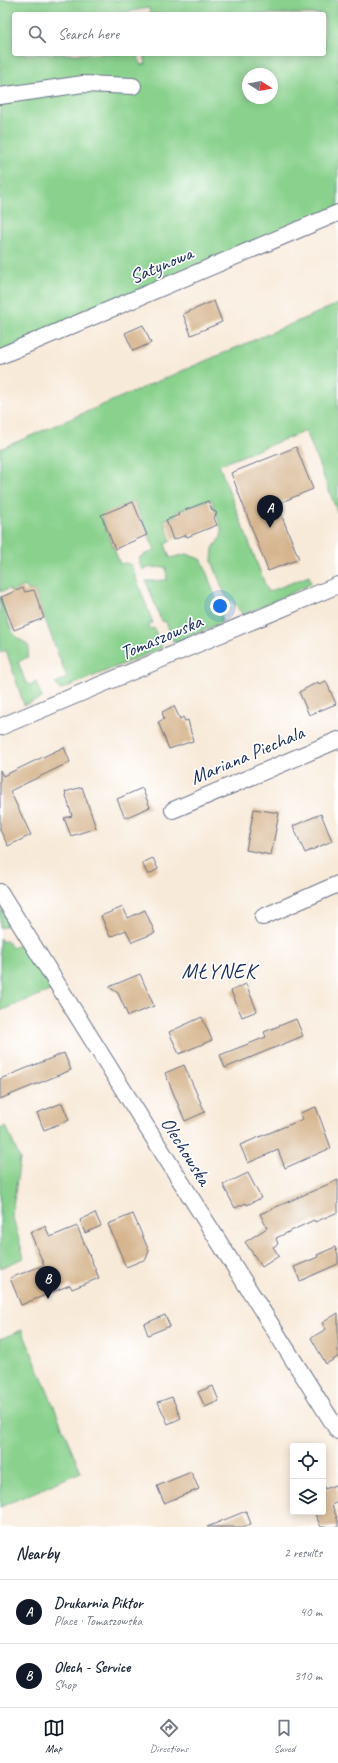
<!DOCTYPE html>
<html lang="en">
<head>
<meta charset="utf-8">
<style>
  body { margin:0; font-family:Caveat,sans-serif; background:#f2f2f3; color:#1f2937 }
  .controls { position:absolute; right:12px; bottom:12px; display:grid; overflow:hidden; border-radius:4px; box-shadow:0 2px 10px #0003 }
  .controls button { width:36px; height:36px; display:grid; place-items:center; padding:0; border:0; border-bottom:1px solid #e0e1e3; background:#fff; color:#1f2937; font:20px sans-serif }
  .compass { position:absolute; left:242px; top:68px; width:36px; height:36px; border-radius:50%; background:#fff; box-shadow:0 2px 10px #0003; rotate:101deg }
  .you { position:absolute; left:220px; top:606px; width:14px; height:14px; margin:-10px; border:3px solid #fff; border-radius:50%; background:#1a73e8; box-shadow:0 0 0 6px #1a73e833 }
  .badge { display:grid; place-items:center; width:26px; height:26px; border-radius:50%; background:#111827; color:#fff; font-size:13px; font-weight:700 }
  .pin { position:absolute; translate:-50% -33px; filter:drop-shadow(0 1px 2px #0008) }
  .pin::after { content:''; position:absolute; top:21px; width:14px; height:12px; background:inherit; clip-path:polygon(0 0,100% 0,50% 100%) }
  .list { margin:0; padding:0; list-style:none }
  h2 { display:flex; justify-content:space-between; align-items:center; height:52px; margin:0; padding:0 16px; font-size:17px }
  h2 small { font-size:13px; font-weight:400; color:#747a83 }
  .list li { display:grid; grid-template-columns:26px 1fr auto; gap:12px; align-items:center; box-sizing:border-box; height:64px; padding:0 16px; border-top:1px solid #e0e1e3 }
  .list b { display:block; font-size:15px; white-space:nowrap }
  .list p { margin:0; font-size:13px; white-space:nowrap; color:#747a83 }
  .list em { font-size:13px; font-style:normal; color:#747a83 }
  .icon { flex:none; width:22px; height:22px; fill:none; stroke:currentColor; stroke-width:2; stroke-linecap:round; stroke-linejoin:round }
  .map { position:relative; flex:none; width:338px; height:1527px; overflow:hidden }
  .search { position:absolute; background:#fff; box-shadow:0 2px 10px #0003; left:12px; right:12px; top:12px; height:44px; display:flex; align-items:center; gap:10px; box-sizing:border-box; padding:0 14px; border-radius:4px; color:#747a83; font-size:15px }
  .sheet { height:180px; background:#fff }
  nav { display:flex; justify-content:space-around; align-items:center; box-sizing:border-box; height:56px; border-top:1px solid #e0e1e3; background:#fff; font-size:11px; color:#747a83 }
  nav a { display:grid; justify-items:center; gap:2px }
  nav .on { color:#111827 }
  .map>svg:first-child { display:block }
</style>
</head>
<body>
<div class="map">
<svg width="338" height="1527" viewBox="0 0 338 1527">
  <rect width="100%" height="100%" fill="#fff"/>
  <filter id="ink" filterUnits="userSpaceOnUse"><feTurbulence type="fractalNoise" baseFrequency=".025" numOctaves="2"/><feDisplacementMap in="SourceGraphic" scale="8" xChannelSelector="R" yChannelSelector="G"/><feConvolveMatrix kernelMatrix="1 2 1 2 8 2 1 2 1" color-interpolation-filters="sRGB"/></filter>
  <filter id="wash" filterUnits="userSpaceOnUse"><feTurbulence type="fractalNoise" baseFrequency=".012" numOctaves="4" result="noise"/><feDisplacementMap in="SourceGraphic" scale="16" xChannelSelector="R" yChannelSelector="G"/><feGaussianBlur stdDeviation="0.9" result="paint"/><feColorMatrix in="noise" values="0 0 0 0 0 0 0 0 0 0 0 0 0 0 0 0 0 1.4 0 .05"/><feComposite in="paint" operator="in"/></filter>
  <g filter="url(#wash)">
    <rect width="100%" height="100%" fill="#f8ead9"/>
    <!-- green -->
    <g fill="#89d18d" stroke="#528076" fill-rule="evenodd">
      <path d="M0,0h338v210l-98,42 -240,113zM149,8l1,6h174v40h-180l2,10 -6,1 -2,-11h-124v-40h101zM248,74h24v24h-24z"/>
      <path d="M338,304v210l-32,-83 -87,34 49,127 41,-16 2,8 -68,31 -9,-12 -9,-8 -13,-34 1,-13 8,-11 1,-6 -11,-32 -35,13 1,3 -13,5 7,21 -6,3 5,14 17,-4 15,6 20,55 -1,8 -47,20 -8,-21 -4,-1 -2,-3 -14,-37 21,-1 -1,-13 -20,1 -1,2c-6,-2 -6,-7 -5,-13l15,-7 -21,-49 -33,15 19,48 6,-1 5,2 22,58 -4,1 1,5 4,-1 8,20 -102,42 -5,-7 12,-5 -33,-88 -6,1 -3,-5 -14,6 -2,-3 -9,3v-143z"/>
      <path d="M0,596c4,11 8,31 15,39 4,6 9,5 14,12l-1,10 -10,5 8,21 4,2 6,-3 6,16 -18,7 -18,-55 -6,3z"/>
      <path d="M0,907l8,13 -2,6 -6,2z"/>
      <path d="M0,938l2,4 5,-2 5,8 11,-5 29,47 -52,21z"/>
      <path d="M6,1126l14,33 -8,55 12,44 -24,10v-139z"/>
      <path d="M22,1330l59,142 -81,35v-168z"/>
    </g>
    <g id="blocks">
      <!-- building -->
      <g fill="#d6b58e">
        <path d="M214,301l8,21 -31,13 -8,-21z"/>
        <path d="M143,325l8,18 -18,8 -8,-18z"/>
        <path d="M296,447l17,42 -36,15 22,55 -31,12 -37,-98z"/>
        <path d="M208,501l4,9 5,3 -3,5 3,7 -30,12 -1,-2 -13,5 -7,-20 13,-5 -1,-2z"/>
        <path d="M133,502l14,33 -32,14 -14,-34z"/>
        <path d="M23,588l2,4 9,-2 10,28 -30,12 -13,-33z"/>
        <path d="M326,681l10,23 -27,11 -10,-23 19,-10 1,2z"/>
        <path d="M174,706l6,13 3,-2 2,4 3,-1 5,21 -24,8 -11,-27 6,-3 -2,-7z"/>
        <path d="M64,747l6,15 -60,29 21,44 -23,11 -8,-16v-60l3,6z"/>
        <path d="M82,787l14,41 -25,8 -7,-18 8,-2 -7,-24z"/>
        <path d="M142,788l8,19 -25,11 -8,-19z"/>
        <path d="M254,809l25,4 -8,42 -25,-5z"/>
        <path d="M321,814l11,27 -27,12 -12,-27z"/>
        <path d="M153,858l5,11 -10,6 -6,-12z"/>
        <path d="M123,907l5,11 17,-8 10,23 -23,9 -6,-12 -16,7 -9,-21z"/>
        <path d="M140,974l14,32 -26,10 -10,-23 -9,-6z"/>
        <path d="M246,984l11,27 -15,6 -11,-26z"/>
        <path d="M202,1017l10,23 -33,14 -10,-22z"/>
        <path d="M296,1019l7,17 -78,32 -5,-13 46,-18 -2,-5z"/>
        <path d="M64,1053l7,17 -71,29v-20z"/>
        <path d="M184,1065l21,47 -20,9 -20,-48z"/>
        <path d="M62,1103l7,17 -25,10 -7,-17z"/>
        <path d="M316,1107l15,41 -46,20 -7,-18 -30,13 -8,-18 63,-26 -3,-6z"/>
        <path d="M248,1173l13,25 -14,7 -1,-2 -11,5 -12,-23z"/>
        <path d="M338,1180v32l-23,10 -1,-2 -38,18 2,6 -5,3 6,9 -17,11 -17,-25 22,-14 -7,-14z"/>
        <path d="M95,1213l6,13 -16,7 -5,-13z"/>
        <path d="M133,1214l16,37 -3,8 -20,8 -18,-43z"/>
        <path d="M45,1226l5,11 27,-11 22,52 -27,11 -2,-4 -49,20 -11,-27 34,-13 -14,-33z"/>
        <path d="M335,1247l3,7v10l-38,17 -6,-14 24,-10 -1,-2z"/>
        <path d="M338,1313v44l-12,7 -15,-26 15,-9 -4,-6z"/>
        <path d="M165,1315l5,11 -22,9 -4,-11z"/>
        <path d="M213,1386l6,15 -14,6 -7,-15z"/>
        <path d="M172,1397l9,21 -13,6 -10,-22z"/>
        <path d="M191,1472l8,17 -35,14 -7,-17z"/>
        <path d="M323,1485l2,4 10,-4 3,7v10l-6,3 6,16v6h-17l-7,-15h9z"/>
        <path d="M246,1511l5,13 -8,3h-36z"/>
      </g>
    </g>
  </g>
  <g filter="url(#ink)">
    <use href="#blocks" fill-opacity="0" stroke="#687089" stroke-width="1"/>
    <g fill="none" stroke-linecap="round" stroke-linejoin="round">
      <!-- minor casing -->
      <g stroke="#687089" stroke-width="18">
        <g id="minor">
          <path d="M0,96l83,-12 50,2"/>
          <path d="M0,356l338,-143"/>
          <path d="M0,727l338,-142"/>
          <path d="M173,810l165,-70"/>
          <path d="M0,892l134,215 204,324"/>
          <path d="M263,917l75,-33"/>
        </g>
      </g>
      <!-- minor -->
      <use href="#minor" stroke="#fff" stroke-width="16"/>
    </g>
  </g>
  <g text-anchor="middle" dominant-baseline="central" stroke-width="3.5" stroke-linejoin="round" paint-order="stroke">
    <!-- street labels -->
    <g font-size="20" fill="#1b2f5e" stroke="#fff">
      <text transform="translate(161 265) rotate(-23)">Satynowa</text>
      <text transform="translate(161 637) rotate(-23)">Tomaszowska</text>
      <text transform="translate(247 755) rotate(-23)">Mariana Piechala</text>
      <text transform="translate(186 1151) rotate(58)">Olechowska</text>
    </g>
    <!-- neighbourhood labels -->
    <g font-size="21" letter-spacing="1" fill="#1b2f5e" stroke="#fff">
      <text x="219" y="971">MŁYNEK</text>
    </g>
  </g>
</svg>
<div class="controls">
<button><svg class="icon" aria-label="locate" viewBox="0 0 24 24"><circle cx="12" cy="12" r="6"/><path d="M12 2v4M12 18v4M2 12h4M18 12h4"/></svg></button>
<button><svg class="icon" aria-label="layers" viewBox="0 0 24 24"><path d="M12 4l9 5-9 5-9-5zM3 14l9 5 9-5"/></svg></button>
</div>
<svg class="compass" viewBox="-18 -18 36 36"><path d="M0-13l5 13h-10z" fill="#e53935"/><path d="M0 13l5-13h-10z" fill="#747a83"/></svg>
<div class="you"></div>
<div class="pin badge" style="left:270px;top:528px">A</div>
<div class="pin badge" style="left:48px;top:1299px">B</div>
<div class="search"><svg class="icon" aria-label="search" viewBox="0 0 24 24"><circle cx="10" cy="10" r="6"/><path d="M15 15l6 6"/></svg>Search here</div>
</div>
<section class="sheet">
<h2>Nearby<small>2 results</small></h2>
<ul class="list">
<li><span class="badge">A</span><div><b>Drukarnia Piktor</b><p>Place · Tomaszowska</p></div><em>40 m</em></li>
<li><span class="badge">B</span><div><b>Olech - Service</b><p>Shop</p></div><em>310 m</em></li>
</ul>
</section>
<nav>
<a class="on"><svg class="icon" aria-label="map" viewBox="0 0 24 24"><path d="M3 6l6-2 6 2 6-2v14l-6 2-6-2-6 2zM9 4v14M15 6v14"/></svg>Map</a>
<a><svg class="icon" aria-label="directions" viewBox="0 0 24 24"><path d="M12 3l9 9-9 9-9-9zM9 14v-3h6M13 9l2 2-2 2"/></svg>Directions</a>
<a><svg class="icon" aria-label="saved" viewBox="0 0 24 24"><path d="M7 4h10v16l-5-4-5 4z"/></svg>Saved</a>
</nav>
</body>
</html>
